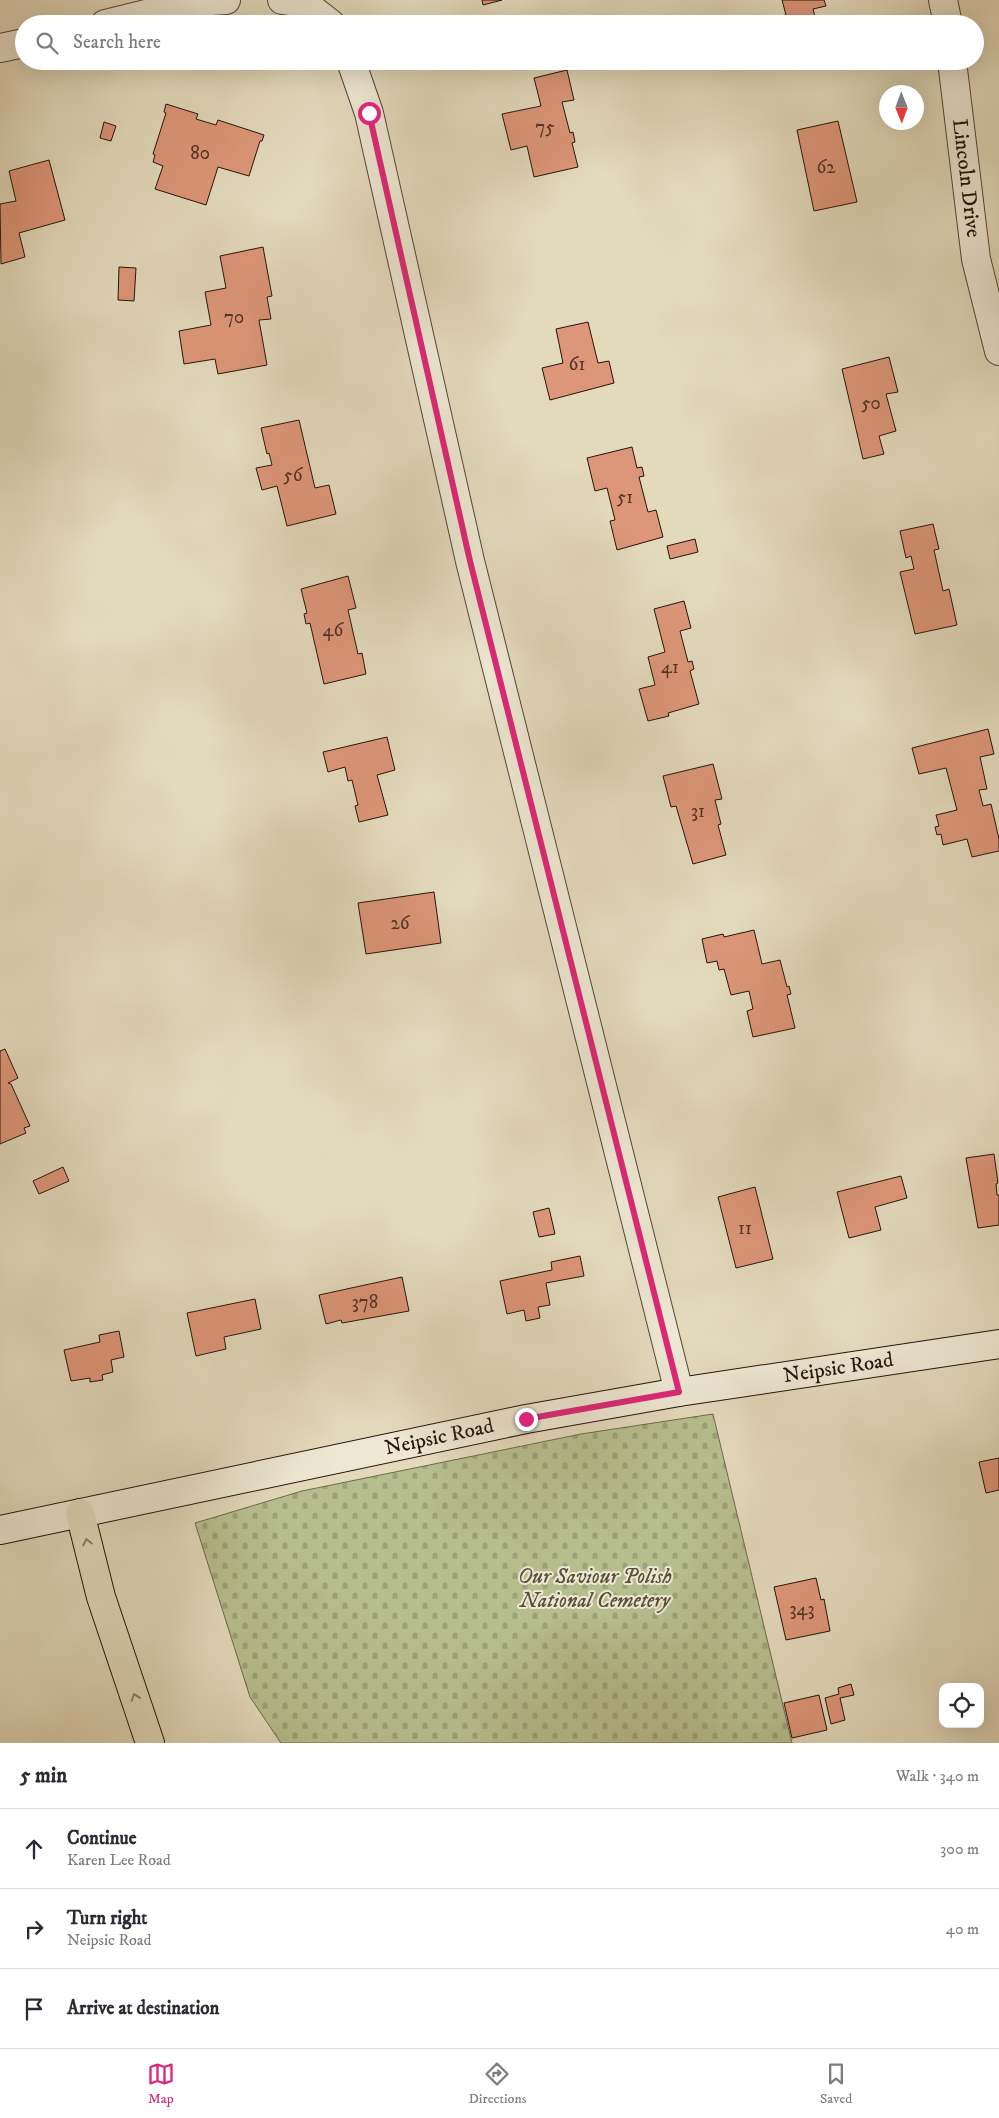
<!DOCTYPE html>
<html lang="en">
<head>
<meta charset="utf-8">
<style>
  body { margin:0; font-family:"IM FELL DW Pica",serif; background:#f2f2f3; color:#2b2b33 }
  .controls { position:absolute; right:15px; bottom:15px; display:grid; overflow:hidden; border-radius:10px; box-shadow:0 5px 20px #0002 }
  .controls button { width:45px; height:45px; display:grid; place-items:center; padding:0; border:0; border-bottom:1px solid #e1e1e2; background:#fff; color:#2b2b33; font:25px sans-serif }
  .compass { position:absolute; left:879px; top:85px; width:45px; height:45px; border-radius:50%; background:#fff; box-shadow:0 5px 20px #0002; rotate:179deg }
  .stop { position:absolute; width:15px; height:15px; margin:-11px; border:4px solid #db2777; border-radius:50%; background:#fff }
  .stop.end { background:#db2777; border-color:#fff; box-shadow:0 1px 5px #0008 }
  .list { margin:0; padding:0; list-style:none }
  h2 { display:flex; justify-content:space-between; align-items:center; height:65px; margin:0; padding:0 20px; font-size:21px }
  h2 small { font-size:16px; font-weight:400; color:#7c7c81 }
  .list li { display:grid; grid-template-columns:32px 1fr auto; gap:15px; align-items:center; box-sizing:border-box; height:80px; padding:0 20px; border-top:1px solid #e1e1e2 }
  .list b { display:block; font-size:19px; white-space:nowrap }
  .list p { margin:0; font-size:16px; white-space:nowrap; color:#7c7c81 }
  .list em { font-size:16px; font-style:normal; color:#7c7c81 }
  .icon { flex:none; width:28px; height:28px; fill:none; stroke:currentColor; stroke-width:2; stroke-linecap:round; stroke-linejoin:round }
  .map { position:relative; flex:none; width:999px; height:1743px; overflow:hidden }
  .search { position:absolute; background:#fff; box-shadow:0 5px 20px #0002; left:15px; right:15px; top:15px; height:55px; display:flex; align-items:center; gap:12px; box-sizing:border-box; padding:0 18px; border-radius:28px; color:#7c7c81; font-size:19px }
  .sheet { height:305px; background:#fff }
  nav { display:flex; justify-content:space-around; align-items:center; box-sizing:border-box; height:70px; border-top:1px solid #e1e1e2; background:#fff; font-size:14px; color:#7c7c81 }
  nav a { display:grid; justify-items:center; gap:2px }
  nav .on { color:#db2777 }
  .map>svg:first-child { display:block }
</style>
</head>
<body>
<div class="map">
<svg width="999" height="1743" viewBox="0 0 999 1743">
  <defs>
    <pattern id="cemetery-stones" width="16" height="16" patternUnits="userSpaceOnUse" patternTransform="scale(1.25)"><rect width="16" height="16" fill="#b7be8e"/><path d="M2 7V4a2 2 0 0 1 4 0v3zM10 15v-3a2 2 0 0 1 4 0v3z" fill="#9da279"/></pattern>
  </defs>
  <rect width="100%" height="100%" fill="#e3dabc"/>
  <filter id="stains"><feTurbulence type="fractalNoise" baseFrequency=".004" numOctaves="4"/><feColorMatrix values="0 0 0 0 .2 0 0 0 0 .09 0 0 0 0 .02 0 0 0 .5 -.17"/></filter>
  <radialGradient id="worn" r=".72"><stop offset=".6" stop-color="#630" stop-opacity="0"/><stop offset="1" stop-color="#630" stop-opacity=".3"/></radialGradient>
  <!-- cemetery -->
  <path fill="url(#cemetery-stones)" stroke="#6d694c" d="M713,1414l79,329h-511l-31,-46 -55,-174 107,-32 279,-57z"/>
  <!-- building -->
  <g fill="#dd9679" stroke="#23140a">
    <path d="M482,0h20l-19,5z"/>
    <path d="M782,0h42l2,6 -13,3 4,15h-35l-2,-8 6,-1z"/>
    <path d="M567,70l7,30 -12,2 8,31 3,-1 2,10 -3,1 6,24 -44,10 -7,-31 -16,4 -9,-36 39,-8 -7,-28z"/>
    <path d="M166,104l32,10 -2,5 20,6 2,-5 46,15 -2,6h-2l-11,35 -31,-9 -12,38 -51,-16 8,-23 -10,-4 2,-7 -2,-1 13,-41 -2,-1z"/>
    <path d="M838,121l19,81 -43,9 -17,-81z"/>
    <path d="M104,122l12,4 -5,15 -11,-3z"/>
    <path d="M49,160l16,60 -46,13 6,24 -24,7 -1,-60 16,-3 -7,-30z"/>
    <path d="M263,247l9,49 -5,1 4,22 -12,1 8,45 -49,9 -3,-15 -31,5 -5,-33 32,-6 -6,-33 21,-4 -6,-32z"/>
    <path d="M119,267l17,1 -2,33 -16,-1z"/>
    <path d="M588,322l10,41 11,-2 5,22 -64,17 -8,-32 21,-5 -7,-34z"/>
    <path d="M889,357l9,35 -12,2 10,37 -17,5 5,18 -21,5 -21,-90z"/>
    <path d="M299,420l16,68 14,-3 7,29 -49,12 -10,-40 -15,4 -6,-22 16,-3 -3,-12 -2,1 -6,-26z"/>
    <path d="M632,447l5,21 5,-1 2,9 -5,1 9,35 8,-2 7,27 -46,13 -7,-29 5,-1 -8,-32 -12,3 -8,-33z"/>
    <path d="M933,524l6,25 -5,1 9,41 6,-2 8,36 -42,9 -15,-62 14,-3 -3,-13 -5,2 -6,-27z"/>
    <path d="M695,539l3,13 -28,7 -3,-13z"/>
    <path d="M348,576l8,32 -8,2 10,44 4,-1 4,21 -42,10 -14,-61 -4,1 -2,-10 3,-1 -6,-24z"/>
    <path d="M684,601l7,27 -11,3 8,31 4,-1 2,8 -4,2 9,33 -31,9 1,3 -21,5 -9,-32 16,-4 -7,-28 17,-5 -11,-43z"/>
    <path d="M988,729l6,25 -14,3 7,32 -8,1 4,16 8,-2 8,35v12l-27,6 -5,-18 -24,6 -2,-11 -4,1 -2,-8 4,-1 -3,-11 21,-5 -11,-42 -27,6 -7,-26z"/>
    <path d="M387,737l8,33 -18,5 11,40 -29,7 -4,-16 3,-1 -6,-25 -4,1 -3,-14 -17,5 -5,-20z"/>
    <path d="M713,764l9,35 -7,1 6,24 -3,1 8,30 -33,9 -17,-58 -5,1 -8,-31z"/>
    <path d="M434,892l7,51 -75,11 -8,-51z"/>
    <path d="M754,930l8,34 18,-4 7,27 2,-1 2,8 -4,1 8,33 -42,9 -6,-26 6,-2 -4,-18 -18,4 -7,-26 -5,1 -2,-9 -10,2 -5,-24 21,-5 1,3z"/>
    <path d="M5,1049l13,29 -10,5 3,1 19,42 -6,2 2,5 -26,11v-93z"/>
    <path d="M994,1154l4,29 -2,1 1,11h2v30l-21,3 -12,-70z"/>
    <path d="M63,1167l6,14 -30,13 -6,-13z"/>
    <path d="M901,1176l6,22 -32,9 6,23 -32,8 -12,-46z"/>
    <path d="M755,1187l18,72 -37,9 -18,-71z"/>
    <path d="M549,1208l6,26 -16,3 -6,-25z"/>
    <path d="M580,1256l4,20 -38,7 4,22 -12,2 2,11 -14,3 -2,-11 -17,4 -7,-33 52,-11 -1,-8z"/>
    <path d="M402,1277l7,34 -67,12 -1,-3 -15,4 -7,-29z"/>
    <path d="M255,1299l6,30 -37,8 2,12 -30,7 -9,-43z"/>
    <path d="M119,1331l5,26 -13,3 2,12 -11,3 1,5 -13,2v-4l-19,3 -7,-31 36,-8 -1,-7z"/>
    <path d="M999,1458v32l-13,3 -7,-31z"/>
    <path d="M816,1578l5,22 3,-1 6,32 -44,9 -12,-53z"/>
    <path d="M851,1684l3,11 -14,3 5,22 -14,4 -6,-26 14,-4 -1,-6z"/>
    <path d="M819,1695l8,35 -35,8 -8,-35z"/>
  </g>
  <g fill="none" stroke-linecap="round" stroke-linejoin="round">
    <!-- street casing -->
    <g stroke="#534636" stroke-width="30">
      <g id="street">
        <path d="M282,0l22,3 27,21"/>
        <path d="M943,0l5,24"/>
        <path d="M105,24l90,-22 31,-2"/>
        <path d="M0,48l24,-5"/>
        <path d="M351,61l18,52 101,448 209,831"/>
        <path id="s1" d="M952,61l24,198 23,92"/>
      </g>
    </g>
    <!-- secondary casing -->
    <g stroke="#23140a" stroke-width="30">
      <g id="secondary">
        <path id="s2" d="M0,1530l526,-111 153,-27 320,-48"/>
      </g>
    </g>
    <!-- highway casing -->
    <g stroke="#23140a" stroke-width="30">
      <path id="highway" d="M80,1513l21,84 49,146"/>
    </g>
    <!-- street -->
    <use href="#street" stroke="#ede7d3" stroke-width="28"/>
    <!-- secondary -->
    <use href="#secondary" stroke="#ede7d3" stroke-width="28"/>
    <!-- highway -->
    <use href="#highway" stroke="#e3dabc" stroke-width="28"/>
  </g>
  <!-- one-way arrows -->
  <defs><path id="oneway-chevron" d="M-2-3.5L2.5 0L-2 3.5" fill="none" stroke-width="1.6" stroke-linecap="round" stroke-linejoin="round" transform="scale(1.25)"/></defs>
  <g stroke="#8d816c">
    <use href="#oneway-chevron" transform="translate(87 1542) rotate(-103)"/>
    <use href="#oneway-chevron" transform="translate(135 1697) rotate(-109)"/>
  </g>
  <g fill="none" stroke-linecap="round" stroke-linejoin="round">
    <!-- route -->
    <path stroke="#db2777" stroke-width="6" d="M369,113l101,448 209,831 -153,27"/>
  </g>
  <g text-anchor="middle" dominant-baseline="central" stroke-width="4" stroke-linejoin="round" paint-order="stroke">
    <!-- number labels -->
    <g font-size="19" fill="#523426">
      <text x="545" y="127">75</text>
      <text x="200" y="153">80</text>
      <text x="826" y="167">62</text>
      <text x="234" y="317">70</text>
      <text x="577" y="364">61</text>
      <text x="871" y="403">50</text>
      <text x="293" y="475">56</text>
      <text x="625" y="497">51</text>
      <text x="333" y="630">46</text>
      <text x="670" y="667">41</text>
      <text x="698" y="811">31</text>
      <text x="400" y="923">26</text>
      <text x="745" y="1228">11</text>
      <text x="365" y="1302">378</text>
      <text x="802" y="1609">343</text>
    </g>
    <!-- street labels -->
    <g font-size="21" fill="#23140a" stroke="#ede7d3">
      <text stroke="none"><textPath href="#s1" startOffset="118">Lincoln Drive</textPath></text>
      <text stroke="none"><textPath href="#s2" startOffset="854">Neipsic Road</textPath></text>
      <text stroke="none"><textPath href="#s2" startOffset="449">Neipsic Road</textPath></text>
    </g>
    <!-- park labels -->
    <g font-size="21" font-style="italic" fill="#575038" stroke="#ede7d3">
      <text x="595" y="1577">Our Saviour Polish<tspan x="595" dy="24">National Cemetery</tspan></text>
    </g>
  </g>
  <rect width="100%" height="100%" filter="url(#stains)"/>
  <rect width="100%" height="100%" fill="url(#worn)"/>
</svg>
<div class="controls">
<button><svg class="icon" aria-label="locate" viewBox="0 0 24 24"><circle cx="12" cy="12" r="6"/><path d="M12 2v4M12 18v4M2 12h4M18 12h4"/></svg></button>
</div>
<svg class="compass" viewBox="-18 -18 36 36"><path d="M0-13l5 13h-10z" fill="#e53935"/><path d="M0 13l5-13h-10z" fill="#7c7c81"/></svg>
<div class="stop" style="left:369px;top:113px"></div>
<div class="stop end" style="left:526px;top:1419px"></div>
<div class="search"><svg class="icon" aria-label="search" viewBox="0 0 24 24"><circle cx="10" cy="10" r="6"/><path d="M15 15l6 6"/></svg>Search here</div>
</div>
<section class="sheet">
<h2>5 min<small>Walk · 340 m</small></h2>
<ul class="list">
<li><svg class="icon" aria-label="ahead" viewBox="0 0 24 24"><path d="M12 20V5M6 11l6-6 6 6"/></svg><div><b>Continue</b><p>Karen Lee Road</p></div><em>300 m</em></li>
<li><svg class="icon" aria-label="right" viewBox="0 0 24 24"><path d="M7 20v-9h11M14 6l5 5-5 5"/></svg><div><b>Turn right</b><p>Neipsic Road</p></div><em>40 m</em></li>
<li><svg class="icon" aria-label="arrive" viewBox="0 0 24 24"><path d="M6 21V4h12l-3 4 3 4H6"/></svg><div><b>Arrive at destination</b></div></li>
</ul>
</section>
<nav>
<a class="on"><svg class="icon" aria-label="map" viewBox="0 0 24 24"><path d="M3 6l6-2 6 2 6-2v14l-6 2-6-2-6 2zM9 4v14M15 6v14"/></svg>Map</a>
<a><svg class="icon" aria-label="directions" viewBox="0 0 24 24"><path d="M12 3l9 9-9 9-9-9zM9 14v-3h6M13 9l2 2-2 2"/></svg>Directions</a>
<a><svg class="icon" aria-label="saved" viewBox="0 0 24 24"><path d="M7 4h10v16l-5-4-5 4z"/></svg>Saved</a>
</nav>
</body>
</html>
